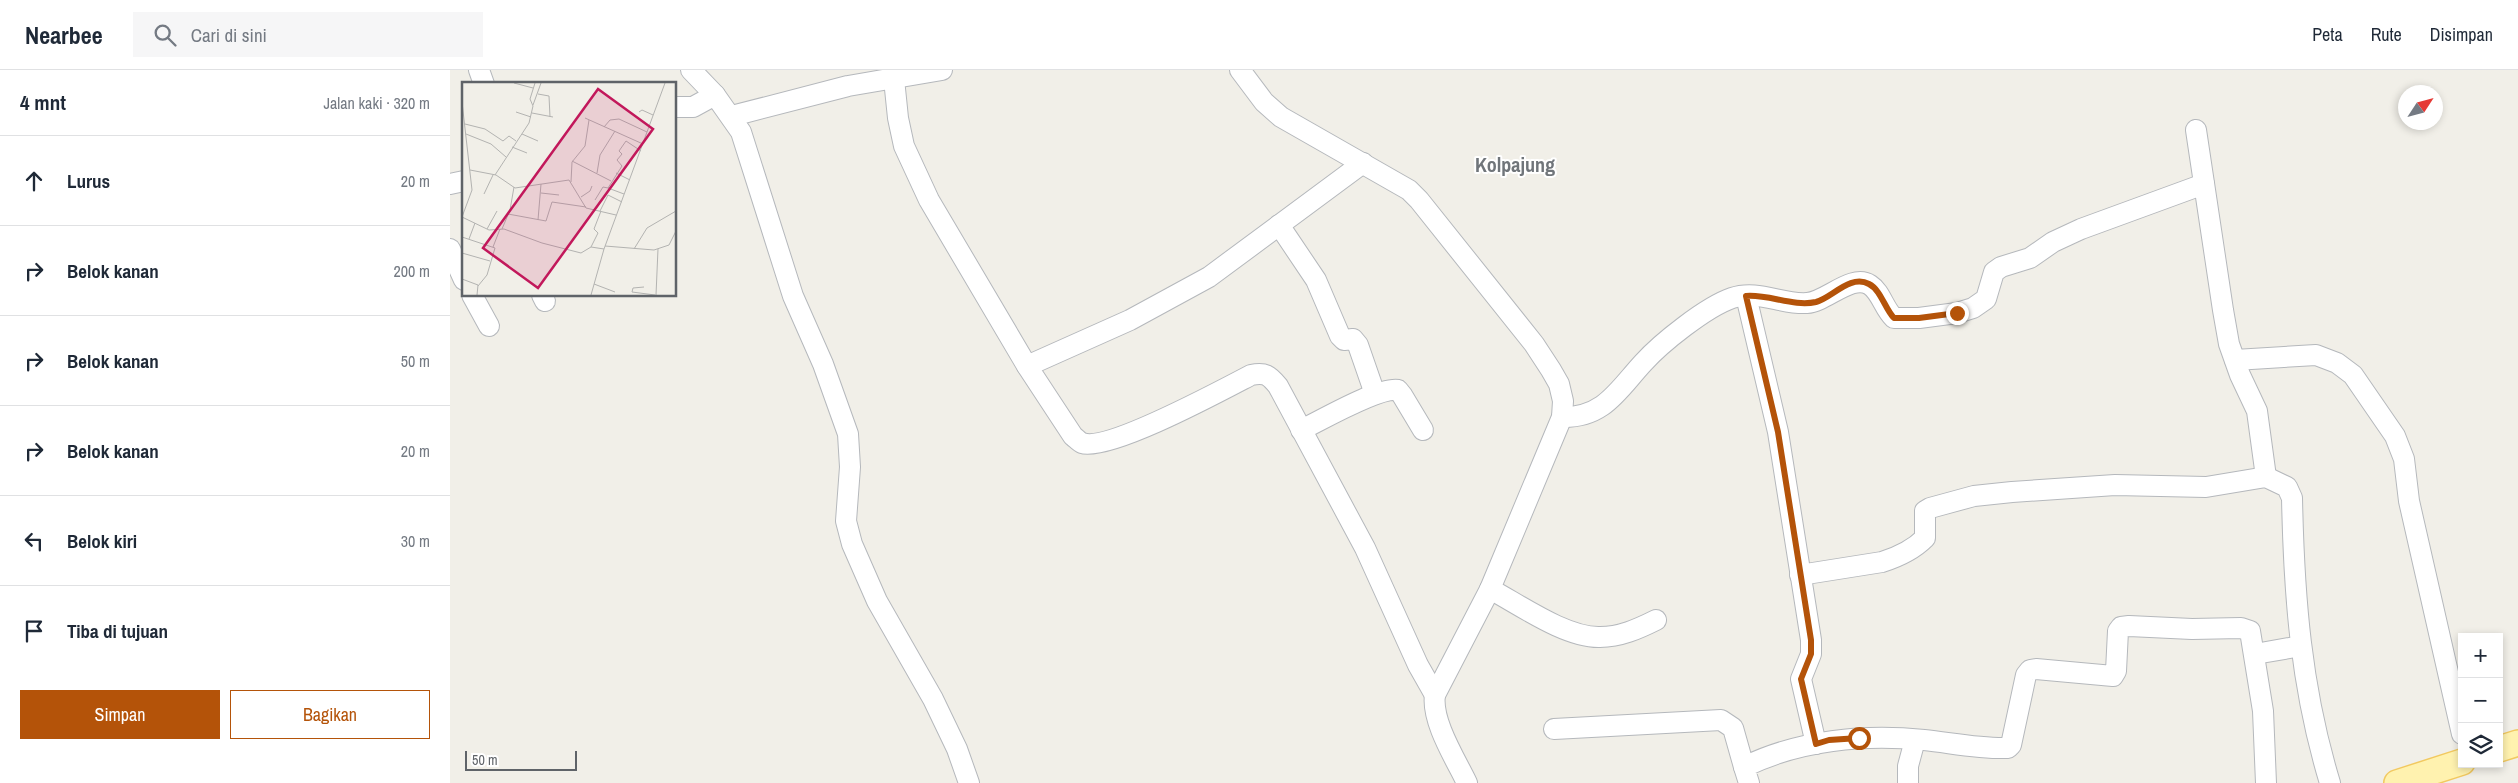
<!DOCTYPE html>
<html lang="id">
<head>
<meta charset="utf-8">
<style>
  body { margin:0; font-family:"Archivo Narrow",sans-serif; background:#f6f6f7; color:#1f2937 }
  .controls { position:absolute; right:15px; bottom:15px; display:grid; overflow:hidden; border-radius:0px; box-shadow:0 2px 8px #0003 }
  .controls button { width:45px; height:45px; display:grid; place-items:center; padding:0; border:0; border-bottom:1px solid #e0e1e3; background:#fff; color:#1f2937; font:25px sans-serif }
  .compass { position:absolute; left:1948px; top:15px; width:45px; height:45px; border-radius:50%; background:#fff; box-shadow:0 2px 8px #0003; rotate:54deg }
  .scale { position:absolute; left:15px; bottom:12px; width:112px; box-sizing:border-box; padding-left:5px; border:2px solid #5f6368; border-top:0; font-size:14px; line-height:18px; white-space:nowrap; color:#5f6368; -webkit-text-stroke:4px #fff; paint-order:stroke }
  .stop { position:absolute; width:15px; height:15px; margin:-11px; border:4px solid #b45309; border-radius:50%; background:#fff }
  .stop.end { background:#b45309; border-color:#fff; box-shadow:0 1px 5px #0008 }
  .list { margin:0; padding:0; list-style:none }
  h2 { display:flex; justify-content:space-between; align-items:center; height:65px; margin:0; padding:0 20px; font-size:21px }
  h2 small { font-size:16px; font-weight:400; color:#747a83 }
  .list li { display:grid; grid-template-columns:32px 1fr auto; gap:15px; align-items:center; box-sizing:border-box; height:90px; padding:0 20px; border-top:1px solid #e0e1e3 }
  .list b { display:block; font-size:19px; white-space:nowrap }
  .list em { font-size:16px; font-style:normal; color:#747a83 }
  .actions { display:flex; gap:10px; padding:15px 20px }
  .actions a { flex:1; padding:11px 0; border:1px solid #b45309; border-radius:0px; text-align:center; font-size:18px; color:#b45309 }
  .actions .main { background:#b45309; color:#fff }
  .icon { flex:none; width:28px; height:28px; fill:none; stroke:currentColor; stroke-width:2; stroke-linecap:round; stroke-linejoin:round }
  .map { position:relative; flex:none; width:2068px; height:713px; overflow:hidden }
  header { display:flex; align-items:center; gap:30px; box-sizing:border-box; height:70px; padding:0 25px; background:#fff; border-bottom:1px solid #e0e1e3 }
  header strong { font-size:24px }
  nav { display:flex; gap:28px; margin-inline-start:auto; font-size:18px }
  .search { width:350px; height:45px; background:#f6f6f7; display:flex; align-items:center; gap:12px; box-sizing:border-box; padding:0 18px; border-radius:0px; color:#747a83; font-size:19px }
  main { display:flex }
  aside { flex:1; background:#fff }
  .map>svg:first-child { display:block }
</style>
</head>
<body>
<header>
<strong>Nearbee</strong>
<div class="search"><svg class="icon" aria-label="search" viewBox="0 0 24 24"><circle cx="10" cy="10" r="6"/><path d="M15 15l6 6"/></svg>Cari di sini</div>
<nav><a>Peta</a><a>Rute</a><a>Disimpan</a></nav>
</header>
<main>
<aside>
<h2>4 mnt<small>Jalan kaki · 320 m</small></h2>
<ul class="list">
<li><svg class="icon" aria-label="ahead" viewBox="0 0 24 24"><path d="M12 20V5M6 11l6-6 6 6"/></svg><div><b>Lurus</b></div><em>20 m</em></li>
<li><svg class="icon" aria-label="right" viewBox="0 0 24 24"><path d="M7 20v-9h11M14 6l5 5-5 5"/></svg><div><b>Belok kanan</b></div><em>200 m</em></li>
<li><svg class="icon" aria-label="right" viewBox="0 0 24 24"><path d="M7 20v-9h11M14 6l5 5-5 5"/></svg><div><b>Belok kanan</b></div><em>50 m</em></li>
<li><svg class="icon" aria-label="right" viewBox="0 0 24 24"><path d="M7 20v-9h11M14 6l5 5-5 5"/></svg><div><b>Belok kanan</b></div><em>20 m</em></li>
<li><svg class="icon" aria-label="left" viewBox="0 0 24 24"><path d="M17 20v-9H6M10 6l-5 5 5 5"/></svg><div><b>Belok kiri</b></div><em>30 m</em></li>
<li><svg class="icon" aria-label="arrive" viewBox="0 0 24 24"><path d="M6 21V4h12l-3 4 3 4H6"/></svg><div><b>Tiba di tujuan</b></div></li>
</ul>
<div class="actions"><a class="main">Simpan</a><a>Bagikan</a></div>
</aside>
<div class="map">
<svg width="2068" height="713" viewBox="0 0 2068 713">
  <rect width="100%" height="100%" fill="#f1efe8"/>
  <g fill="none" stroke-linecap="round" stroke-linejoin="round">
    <!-- minor casing -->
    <g stroke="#b5b8bc" stroke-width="22">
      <g id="minor">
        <path d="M29,0l5,14"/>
        <path d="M241,0l24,25 26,37 52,164 30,68 25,70 2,33 -4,54 6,23 25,57 56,98 24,50 12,34"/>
        <path d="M790,0l24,32 17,15 128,73 10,10 115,144 17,26 8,14 4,17 -1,16 -72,172 -55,106c-4,26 21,65 32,88"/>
        <path d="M444,9l4,39 6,28 25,54 98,166 46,70c3,2 6,6 9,7 26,9 142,-54 169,-68 14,-3 18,0 27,11l87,162 53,117 17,30"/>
        <path d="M225,37h18l22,-12"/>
        <path d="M282,46l116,-30 94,-16"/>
        <path d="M1746,60l27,180 6,34 11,31 17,36 9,66"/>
        <path d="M0,114l14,-3"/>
        <path d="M829,155l37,55 24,56 4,4 9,-1 5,6 17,49"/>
        <path d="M0,179l14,31"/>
        <path d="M22,225l17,31"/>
        <path d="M92,225l3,6"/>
        <path d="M1296,226l32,136 33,208v14l-10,25 15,65"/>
        <path d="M1785,290l81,-5 21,8 16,12 42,61 9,23 5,42 53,233"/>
        <path d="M577,296l103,-46 79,-43 154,-114"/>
        <path d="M1112,347c42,1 56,-27 81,-54 18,-20 63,-56 89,-65 26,-9 50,7 75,5 19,-1 45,-30 63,-18 11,7 14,24 24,33h25l38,-5 16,-5 13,-9 8,-27 7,-5 29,-9 23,-16 28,-13 123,-45"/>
        <path d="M851,360c21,-10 77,-43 97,-40l4,5 21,35"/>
        <path d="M1350,505l82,-13c16,-5 31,-12 43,-24v-27l5,-3 44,-12 38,-4 103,-7 91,2 60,-10 21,10 5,11c2,99 9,190 38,285"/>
        <path d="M1040,519c30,16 76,49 110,48 20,0 38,-8 56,-17"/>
        <path d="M1805,584l46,-8"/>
        <path d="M1104,659l167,-9 12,8 11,39"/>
        <path d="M1299,713l-5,-16c55,-27 120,-33 180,-27 28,3 56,9 84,8l3,-3 15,-70 4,-5 6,-1 77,7 3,-5 2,-40 3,-4 8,-1 63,3 49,-1 9,3 13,80 3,72"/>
        <path d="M1458,713v-17l7,-26"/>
      </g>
    </g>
    <!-- major casing -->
    <g stroke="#f2c960" stroke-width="28">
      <g id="major">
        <path d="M2049,679l19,-6"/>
        <path d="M1947,713l65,-21"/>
      </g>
    </g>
    <!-- minor -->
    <use href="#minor" stroke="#fff" stroke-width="20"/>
    <!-- major -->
    <use href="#major" stroke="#fff2af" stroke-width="25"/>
  </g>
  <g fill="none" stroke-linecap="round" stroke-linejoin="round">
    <!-- route -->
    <path stroke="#b45309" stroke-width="6" d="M1409,668l-30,2 -13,4 -15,-65 10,-25v-14l-33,-208 -32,-136c23,-2 47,11 70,6 16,-4 34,-28 53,-18 12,6 16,25 25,34h25l38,-5"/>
  </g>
  <g text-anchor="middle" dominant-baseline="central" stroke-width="4" stroke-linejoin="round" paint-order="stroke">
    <!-- quarter labels -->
    <g font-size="20" font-weight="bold" fill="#70757a" stroke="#fff">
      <text x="1065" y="94">Kolpajung</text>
    </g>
  </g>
  <!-- overview -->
  <g transform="translate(12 12)">
    <rect width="214" height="214" fill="#f1efe8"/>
    <path fill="none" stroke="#b3b3b1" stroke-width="1" d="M52,1l19,5M76,12l11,2 1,21M0,20l10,88 -10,27M71,23l8,-22M54,30l15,5M177,30l3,-2 11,5M70,31l21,4M123,36l58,26M3,42l20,5 18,12 6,-5 7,5M142,45l6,-7 9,-1 28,13M4,52l25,10 15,13M60,52l16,7M50,65l15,6M110,79l39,20M8,88l26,5 19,13 54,-8 17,28 30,7M135,91l3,-18 15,-24M154,91l14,7M33,93l34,-52 4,-17 -3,-7 5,-16M109,100l1,-20 13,-16 4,-26M79,111l18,2M22,112l9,-19M162,112l-16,-6 14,-22 -5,-6 5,-6 -3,-3 7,-10 15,10M119,115l9,-6 2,-5M133,118l8,-13 5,1M138,129l8,-16 14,7M46,132l38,7 6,-19 34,5M0,135l27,13 15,-1 38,14 39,10 10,-6 13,2M76,138l3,-36M25,147l10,-18M40,147l8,-19 4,-23M0,155l33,11 -8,27 -9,11M7,157l6,-16M143,164l49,4 15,-5 7,-14M31,165l7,-18M129,165l7,-14 -4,-4 7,-18M172,167l13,-21 29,-17M0,171l28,8M0,197l16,6 -1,10M132,202l21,8M182,205l-11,1 -1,4 23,3M129,213l13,-46 61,-166M194,213l2,-46"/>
    <path fill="#c2185b" fill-opacity="0.15" stroke="#c2185b" stroke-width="2.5" d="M136,7l55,40 -115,159 -55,-40z"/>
    <rect width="214" height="214" fill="none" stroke="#5f6368" stroke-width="2.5"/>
  </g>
</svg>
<div class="controls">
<button>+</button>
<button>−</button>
<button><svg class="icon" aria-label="layers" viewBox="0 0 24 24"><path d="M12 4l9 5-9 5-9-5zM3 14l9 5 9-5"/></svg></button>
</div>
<svg class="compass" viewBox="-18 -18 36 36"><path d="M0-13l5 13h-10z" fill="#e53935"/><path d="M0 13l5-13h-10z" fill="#747a83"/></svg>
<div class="scale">50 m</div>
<div class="stop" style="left:1409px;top:668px"></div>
<div class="stop end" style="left:1507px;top:243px"></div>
</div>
</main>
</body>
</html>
